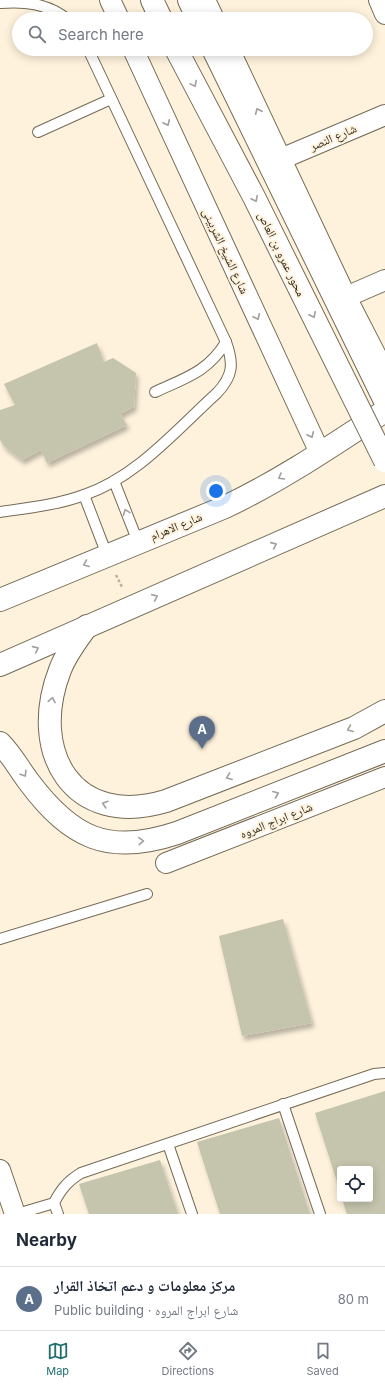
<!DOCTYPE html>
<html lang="en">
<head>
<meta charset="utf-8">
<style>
  body { margin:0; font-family:Inter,"Noto Naskh Arabic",sans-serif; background:#f2f2f3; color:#1f2937 }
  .controls { position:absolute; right:12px; bottom:12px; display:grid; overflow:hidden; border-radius:4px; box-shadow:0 2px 10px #0003 }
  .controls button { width:36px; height:36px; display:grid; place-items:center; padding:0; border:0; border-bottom:1px solid #e0e1e3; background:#fff; color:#1f2937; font:20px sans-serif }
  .you { position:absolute; left:216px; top:491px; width:14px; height:14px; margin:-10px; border:3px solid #fff; border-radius:50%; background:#1a73e8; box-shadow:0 0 0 6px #1a73e833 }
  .badge { display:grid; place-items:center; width:26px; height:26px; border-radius:50%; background:#226e6d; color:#fff; font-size:13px; font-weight:700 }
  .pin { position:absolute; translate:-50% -33px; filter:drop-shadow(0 1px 2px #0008) }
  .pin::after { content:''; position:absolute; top:21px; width:14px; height:12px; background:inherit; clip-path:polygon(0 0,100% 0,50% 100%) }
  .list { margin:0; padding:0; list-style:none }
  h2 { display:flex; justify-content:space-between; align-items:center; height:52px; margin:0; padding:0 16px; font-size:17px }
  h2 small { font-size:13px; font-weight:400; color:#747a83 }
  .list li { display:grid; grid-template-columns:26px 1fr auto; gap:12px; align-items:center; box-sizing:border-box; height:64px; padding:0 16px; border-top:1px solid #e0e1e3 }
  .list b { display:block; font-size:15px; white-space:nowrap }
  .list p { margin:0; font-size:13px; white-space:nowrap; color:#747a83 }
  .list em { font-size:13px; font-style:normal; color:#747a83 }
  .icon { flex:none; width:22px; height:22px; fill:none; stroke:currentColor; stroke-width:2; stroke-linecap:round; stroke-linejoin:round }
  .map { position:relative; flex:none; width:385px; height:1214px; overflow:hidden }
  .search { position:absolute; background:#fff; box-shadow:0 2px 10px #0003; left:12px; right:12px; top:12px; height:44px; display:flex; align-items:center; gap:10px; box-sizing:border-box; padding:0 14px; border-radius:22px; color:#747a83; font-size:15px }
  .sheet { height:116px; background:#fff }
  nav { display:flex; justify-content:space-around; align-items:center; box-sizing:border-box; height:56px; border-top:1px solid #e0e1e3; background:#fff; font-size:11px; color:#747a83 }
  nav a { display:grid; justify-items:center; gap:2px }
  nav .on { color:#226e6d }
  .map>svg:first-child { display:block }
</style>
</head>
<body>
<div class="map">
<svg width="385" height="1214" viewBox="0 0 385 1214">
  <defs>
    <filter id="shadow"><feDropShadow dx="2.5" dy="4.5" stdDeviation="2" flood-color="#0004"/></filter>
  </defs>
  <rect width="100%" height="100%" fill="#fef2dc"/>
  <!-- building -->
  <g fill="#c5c4ac" filter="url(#shadow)">
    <path d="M97,343l7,19 9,-4 23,15 -2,34 -14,7 7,11 -80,38 -6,-13 -19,10 -18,-14 -4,-6v-30l15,-5 -11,-21z"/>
    <path d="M283,919l29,104 -70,13 -23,-100z"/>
    <path d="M385,1091v123h-38l-5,-15h28v-30h-30v22l-25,-78z"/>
    <path d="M279,1118l31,96h-90l-23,-72z"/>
    <path d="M160,1160l18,54h-89l-10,-30z"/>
  </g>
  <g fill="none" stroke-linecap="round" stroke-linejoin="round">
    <!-- lane casing -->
    <g stroke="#746a56" stroke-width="12">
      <g id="lane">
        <path d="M0,3c24,-2 47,0 67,16"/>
        <path d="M38,132l73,-33"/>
        <path d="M155,392c30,-14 53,-20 71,-50"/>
        <path d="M114,481l24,61"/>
        <path d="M84,495l23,60"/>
        <path d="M0,512c28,-4 57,-7 84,-17 53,-18 92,-65 133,-102 16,-17 17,-29 9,-51l-138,-293"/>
        <path d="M0,939l147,-45"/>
        <path d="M283,1104l37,110"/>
        <path d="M168,1144l24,70"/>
        <path d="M17,1214l37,-11"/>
        <path d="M58,1214l-4,-11c7,-14 14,-22 27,-30l293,-99 11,-1"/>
      </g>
    </g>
    <!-- street casing -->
    <g stroke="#746a56" stroke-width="22">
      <g id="street">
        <path d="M110,0l9,19"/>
        <path d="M205,0l9,19"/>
        <path d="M379,0l6,14"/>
        <path d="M133,49l187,404"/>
        <path d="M229,49l117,248 39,76"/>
        <path d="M281,159l104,-44"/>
        <path d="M346,297l39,-17"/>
        <path d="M166,863l219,-86"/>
        <path d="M0,1170l15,44"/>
      </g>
    </g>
    <!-- primary casing -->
    <g stroke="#746a56" stroke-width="24">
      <g id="primary">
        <path d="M152,0l9,19"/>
        <path d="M189,0l9,19"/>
        <path d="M213,49l172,352"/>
        <path d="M0,600l225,-93c57,-27 108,-62 160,-96"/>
        <path d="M87,626c-10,14 -21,28 -27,44 -32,82 13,159 106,131l188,-73 31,-17"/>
        <path d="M0,665l385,-169"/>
        <path d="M0,743c12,12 19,26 29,39 42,56 79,74 148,51l208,-82"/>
      </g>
    </g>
    <!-- path -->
    <path stroke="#bbb1a0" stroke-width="2.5" stroke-dasharray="3 2" stroke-linecap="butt" d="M116,575l6,12"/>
    <!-- lane -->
    <use href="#lane" stroke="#fff" stroke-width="10"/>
    <!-- street -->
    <use href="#street" stroke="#fff" stroke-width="20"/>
    <!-- primary -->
    <use href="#primary" stroke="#fff" stroke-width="22"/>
    <!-- primary-bridge casing -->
    <g stroke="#746a56" stroke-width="24" stroke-linecap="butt">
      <path id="primary-bridge" d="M176,49l78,148 131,264"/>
    </g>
    <!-- primary-bridge -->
    <use href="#primary-bridge" stroke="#fff" stroke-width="22"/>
  </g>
  <!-- one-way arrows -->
  <defs><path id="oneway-chevron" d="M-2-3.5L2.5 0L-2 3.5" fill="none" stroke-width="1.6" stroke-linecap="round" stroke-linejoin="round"/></defs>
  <g stroke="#a19f9c">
    <use href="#oneway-chevron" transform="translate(194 84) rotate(62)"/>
    <use href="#oneway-chevron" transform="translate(258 111) rotate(-115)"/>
    <use href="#oneway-chevron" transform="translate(167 123) rotate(65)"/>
    <use href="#oneway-chevron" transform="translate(255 199) rotate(63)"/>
    <use href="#oneway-chevron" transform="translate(313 315) rotate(64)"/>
    <use href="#oneway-chevron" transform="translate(257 317) rotate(65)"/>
    <use href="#oneway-chevron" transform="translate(311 435) rotate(65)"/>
    <use href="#oneway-chevron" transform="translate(281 477) rotate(150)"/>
    <use href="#oneway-chevron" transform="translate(126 512) rotate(-111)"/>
    <use href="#oneway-chevron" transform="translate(274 545) rotate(-24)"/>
    <use href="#oneway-chevron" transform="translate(86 564) rotate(157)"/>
    <use href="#oneway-chevron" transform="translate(155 597) rotate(-24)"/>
    <use href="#oneway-chevron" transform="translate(36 649) rotate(-24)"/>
    <use href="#oneway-chevron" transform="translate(52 700) rotate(-79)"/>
    <use href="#oneway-chevron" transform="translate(350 729) rotate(157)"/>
    <use href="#oneway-chevron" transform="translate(24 774) rotate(57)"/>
    <use href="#oneway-chevron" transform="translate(229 777) rotate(159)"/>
    <use href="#oneway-chevron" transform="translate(276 794) rotate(-22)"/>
    <use href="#oneway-chevron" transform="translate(105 804) rotate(-163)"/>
    <use href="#oneway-chevron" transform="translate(141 841) rotate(-4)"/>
  </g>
  <g text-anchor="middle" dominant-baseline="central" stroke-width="4" stroke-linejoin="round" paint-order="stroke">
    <!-- street labels -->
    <g font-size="12" fill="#2f2a22" stroke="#fef2dc">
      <text transform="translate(333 137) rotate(-23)">شارع النصر</text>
      <text transform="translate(226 251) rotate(65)">شارع الشيخ الشربينى</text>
      <text transform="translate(282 254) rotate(64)">محور عمرو بن العاص</text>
      <text transform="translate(176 526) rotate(-22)">شارع الاهرام</text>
      <text transform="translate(276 820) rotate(-22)">شارع ابراج المروه</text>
    </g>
  </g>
</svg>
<div class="controls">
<button><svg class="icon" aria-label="locate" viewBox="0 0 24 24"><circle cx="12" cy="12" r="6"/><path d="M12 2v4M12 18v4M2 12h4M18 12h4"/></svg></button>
</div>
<div class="you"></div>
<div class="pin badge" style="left:202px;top:749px;background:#5c6f8a">A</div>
<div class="search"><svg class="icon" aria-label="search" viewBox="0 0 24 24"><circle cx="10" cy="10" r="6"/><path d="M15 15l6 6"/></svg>Search here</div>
</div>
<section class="sheet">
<h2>Nearby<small></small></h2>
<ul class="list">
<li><span class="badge" style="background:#5c6f8a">A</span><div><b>مركز معلومات و دعم اتخاذ القرار</b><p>Public building · شارع ابراج المروه</p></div><em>80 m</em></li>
</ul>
</section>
<nav>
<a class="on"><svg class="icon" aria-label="map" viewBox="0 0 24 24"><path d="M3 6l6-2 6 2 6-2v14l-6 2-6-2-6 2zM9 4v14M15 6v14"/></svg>Map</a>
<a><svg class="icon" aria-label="directions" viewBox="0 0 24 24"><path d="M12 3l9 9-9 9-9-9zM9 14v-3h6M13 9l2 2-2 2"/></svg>Directions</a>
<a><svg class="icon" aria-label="saved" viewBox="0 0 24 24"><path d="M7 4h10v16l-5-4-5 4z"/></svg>Saved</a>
</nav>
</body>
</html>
